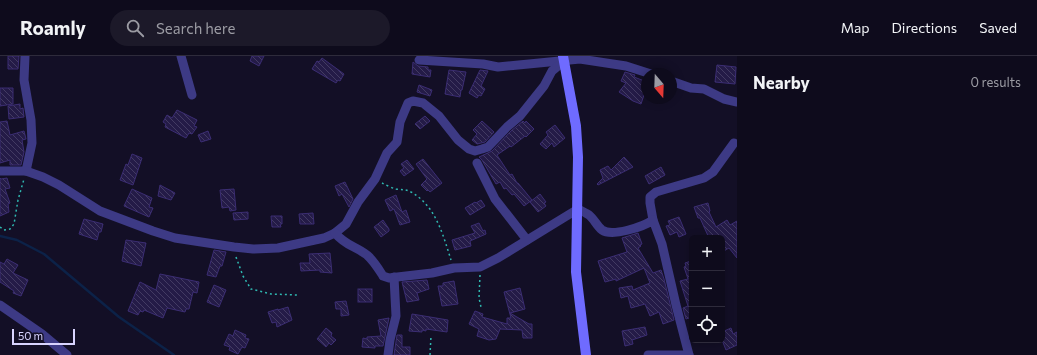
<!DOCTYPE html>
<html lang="en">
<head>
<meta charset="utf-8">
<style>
  body { margin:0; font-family:Commissioner,sans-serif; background:#1c1929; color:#f1f3f6 }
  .controls { position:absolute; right:12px; bottom:12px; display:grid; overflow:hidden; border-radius:6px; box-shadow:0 2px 10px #0003 }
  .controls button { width:36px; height:36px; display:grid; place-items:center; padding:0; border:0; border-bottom:1px solid #2e2b3b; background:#0e0b1c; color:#f1f3f6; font:20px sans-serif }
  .compass { position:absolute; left:641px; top:12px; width:36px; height:36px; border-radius:50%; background:#0e0b1c; box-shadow:0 2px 10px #0003; rotate:161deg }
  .scale { position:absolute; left:12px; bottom:10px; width:63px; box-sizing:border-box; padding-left:4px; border:2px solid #d9d4ff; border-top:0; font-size:11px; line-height:14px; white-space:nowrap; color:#d9d4ff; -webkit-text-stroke:3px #130f26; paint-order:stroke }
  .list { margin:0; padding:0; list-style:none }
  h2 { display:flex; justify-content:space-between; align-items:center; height:52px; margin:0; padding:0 16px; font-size:17px }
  h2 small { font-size:13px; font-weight:400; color:#9b9ba3 }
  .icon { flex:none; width:22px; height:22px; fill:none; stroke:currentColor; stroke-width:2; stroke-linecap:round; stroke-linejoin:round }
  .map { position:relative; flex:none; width:737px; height:299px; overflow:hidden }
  header { display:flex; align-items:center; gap:24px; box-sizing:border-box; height:56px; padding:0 20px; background:#0e0b1c; border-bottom:1px solid #2e2b3b }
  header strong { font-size:19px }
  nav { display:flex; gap:22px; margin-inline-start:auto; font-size:14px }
  .search { width:280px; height:36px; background:#1c1929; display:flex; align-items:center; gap:10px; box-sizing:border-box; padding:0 14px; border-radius:22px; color:#9b9ba3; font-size:15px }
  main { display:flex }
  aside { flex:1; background:#0e0b1c }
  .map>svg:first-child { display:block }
</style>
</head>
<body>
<header>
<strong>Roamly</strong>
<div class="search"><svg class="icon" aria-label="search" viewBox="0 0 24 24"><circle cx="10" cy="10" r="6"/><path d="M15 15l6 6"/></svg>Search here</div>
<nav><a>Map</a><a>Directions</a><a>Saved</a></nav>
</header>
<main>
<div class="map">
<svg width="737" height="299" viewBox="0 0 737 299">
  <defs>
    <pattern id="building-back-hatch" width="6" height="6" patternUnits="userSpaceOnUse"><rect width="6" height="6" fill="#241b47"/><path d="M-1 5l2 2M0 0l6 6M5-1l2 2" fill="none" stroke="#433b63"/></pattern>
  </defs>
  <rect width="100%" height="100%" fill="#130f26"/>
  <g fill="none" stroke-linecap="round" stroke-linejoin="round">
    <!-- stream -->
    <path stroke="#0c2248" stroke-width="2.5" d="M0,180l17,4 27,14 75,63 55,38"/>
  </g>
  <!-- building -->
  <g fill="url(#building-back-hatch)" stroke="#3b2d73">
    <path d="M8,0h11l-1,13h-10z"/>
    <path d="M252,0h12l-5,10 -9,-5z"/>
    <path d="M322,2l22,16 -4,7 -2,-1 -2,3 -24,-14 5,-8 2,1z"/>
    <path d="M413,6l5,4 10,1v3h3l-1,7 -18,-3z"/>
    <path d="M717,9l19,2 -1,17 -20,-2z"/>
    <path d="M449,14l17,2 -4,18h-1l-1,7 -15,-3z"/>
    <path d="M480,14l8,1 -7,15 4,3 -4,7 -2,-1 -2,3 -8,-5z"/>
    <path d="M625,16l10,3 -1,2 13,5v4l-6,18 -8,-3 -14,-9 7,-9 -5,-2z"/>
    <path d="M419,29l13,5 -2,6 -13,-4z"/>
    <path d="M0,32h13v16l-13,2z"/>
    <path d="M20,48v5l3,-1 1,9 -15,2 -1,-13z"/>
    <path d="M177,54l20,10 -3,6 3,1 -5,7 -3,-1 -3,5 -21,-11 1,-3 -3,-2 4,-7 5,3z"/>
    <path d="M425,60l5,5 -10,8 -5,-5z"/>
    <path d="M7,65l3,14 14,-4 2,8 -4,1 2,12 -3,13h-11v-5l-10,3v-41z"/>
    <path d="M482,65l12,11 -9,10 -8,2 -5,-4 5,-6 -4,-4z"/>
    <path d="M523,65l2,2 1,-2 8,8 -8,8 -1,-1 -14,11 -1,-1 -13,9 13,20 2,-1 5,9h1l14,17 -8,6 -10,-12 -2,1 -6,-7 -2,1 -4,-7 -4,2 -14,-24 -3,-3 13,-6 19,-20z"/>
    <path d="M555,69l10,13 -11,9 -2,-4 -6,6 -6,-5 8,-9 -2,-3z"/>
    <path d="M208,75l3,8 -10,3 -3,-7z"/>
    <path d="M132,98l10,4 -9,27 -13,-5 6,-16 2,1z"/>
    <path d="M624,101l9,10 -35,18 -1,-1 6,-6 -3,-8 8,-4 3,4z"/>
    <path d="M423,103l19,24 -12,9 -2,-2 -1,1 -6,-6 6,-6 -11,-15z"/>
    <path d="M407,104l7,9 -10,7 -4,-5 4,-3 -3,-4z"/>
    <path d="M661,111l4,8 -16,9 -4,-8z"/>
    <path d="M0,122l1,1 6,-1 3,10 -5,1 5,14 -2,1 1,8 -9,4z"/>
    <path d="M345,126l8,17 -4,8 -7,-13 -3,2 -4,-10z"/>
    <path d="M160,129l15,8 -4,7 -13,-4z"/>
    <path d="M132,133l20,9 -3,9 4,1 -4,9 -25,-11z"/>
    <path d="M234,133l2,21 -6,1 -1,-4 -7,1 -2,-18z"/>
    <path d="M540,138l6,8 -2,1 2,3 -8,6 -8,-10z"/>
    <path d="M396,139l6,17 4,-2 4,12 -10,3 -6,-16 -4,2 -5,-11z"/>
    <path d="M481,144l4,6 -15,9 -5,-7 10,-6 1,1z"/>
    <path d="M708,147l2,8 -1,1 7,15 11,-7 3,5 7,-4v37l-8,-10 -7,4v-14h-13l-9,-20h-2l-4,-11z"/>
    <path d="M248,156v7l-14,1 -1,-7z"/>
    <path d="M313,157l1,11h-14l-1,-10z"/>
    <path d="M271,160h11v8h-2l1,3h-9z"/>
    <path d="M679,161l7,17 -7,3 -2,-5 -7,3 -4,-9 4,-1 -2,-4z"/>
    <path d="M84,163l19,5 -2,8h-2l-2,8 -18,-6z"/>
    <path d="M383,164l6,9v2l-8,6 -7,-10z"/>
    <path d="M479,167l4,8 2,-1 1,4 -16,7 1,5 -16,4 -3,-10 23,-7 -4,-7z"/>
    <path d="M638,177l4,11 -2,1 1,1 -3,2 15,25 8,-3 3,9 10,41 -11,4 -4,-12 -9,4 -5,-12 -14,4 -3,-12 -7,2 -2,-10 13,-2 1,4 17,-7 -6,-15 -28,13v-2l-11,3 -7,-21 29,-9 -5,-14z"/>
    <path d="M126,184l20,3 -5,23 -19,-5z"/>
    <path d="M214,194l12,2 -4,14h-2l-4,11 -9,-2z"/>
    <path d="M330,197l2,20 -12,-1v-2l-19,1 -1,-8h10l-1,-9z"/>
    <path d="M7,203l11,6 -5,8 15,7 -7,16 -8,-3 1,-2 -14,-9v-20l4,2z"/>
    <path d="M691,205l1,3v53l-6,2 -3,-11 5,-2 -8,-25 8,-2 -4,-12 2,-1 -1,-3z"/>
    <path d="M160,218l39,8 -2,11 -4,-1 -4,17h-3l-1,3 -18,-4 -4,10 -19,-8 -1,2 -3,-1 -2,4 -10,-4 12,-29 16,8z"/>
    <path d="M427,224l2,9 -12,4 2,7 -12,2 -5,-20z"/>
    <path d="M454,225l4,23 -16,2 -4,-20h5v-3z"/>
    <path d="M214,229l12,5 -7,17 -12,-5z"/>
    <path d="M520,232l5,21 -15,4 19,11h3v14h-9l-1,-8 -22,-1 -4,10 -7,1 -12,-4 2,-7 -10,-5 6,-13 8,3 -1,3 25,7v-6h4l-7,-26z"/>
    <rect x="358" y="233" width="14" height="13"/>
    <path d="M346,245l3,14 -8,1v-7h-5l-1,-7z"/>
    <path d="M288,251l4,13 -15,7 -1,-5 -4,1 -4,-11 10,-3v1z"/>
    <path d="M412,258l36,6 -1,12 -21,-3v2l-4,-1v2l-13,-1z"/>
    <path d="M389,262l-6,28h-8v2l-13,-1 1,-9 4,1v-2l14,-1 -3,-16z"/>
    <path d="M645,271l2,8 -15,5 1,4 -8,2 -3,-15z"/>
    <path d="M326,272l6,5 -1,3 5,4 -5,5 -2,-2 -3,4 -9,-8z"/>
    <path d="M731,272l2,6 4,-2v13l-11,5 -4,-10v-8z"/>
    <path d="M235,274l11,5 -1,3 4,1 -4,9 -3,-1 -4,7 -9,-4 1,-3 -6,-2 5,-11 4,2z"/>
    <path d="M397,279h5v12h8v8h-16z"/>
  </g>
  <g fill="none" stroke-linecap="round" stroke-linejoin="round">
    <!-- path -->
    <g stroke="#2fb8b0" stroke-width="1.5" stroke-dasharray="2 3" stroke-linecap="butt">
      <path d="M382,127c4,2 10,5 14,6 6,1 10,0 15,3 25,14 32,43 40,68"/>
      <path d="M0,171l4,3 6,-1 4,-5 4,-24 6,-21"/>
      <path d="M236,201l7,19 8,13 20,5 26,1"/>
      <path d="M480,219l-1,23 2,9"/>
      <path d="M430,299l1,-19"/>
    </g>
    <!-- street -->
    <g stroke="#3d3a85" stroke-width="9">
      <path d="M25,0l-1,24 7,40 1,23 -6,28"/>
      <path d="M181,0l11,39"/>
      <path d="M419,4l64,4 15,3 82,-8 46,7 25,8"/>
      <path d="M671,25l20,7 13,1 20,10 13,3"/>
      <path d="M477,107l18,36 32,41"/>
      <path d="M0,115h26l17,6 16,8 41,26 53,20 22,7 59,9 19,2 25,-1 46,-10 11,-5 11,-9 12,-22 17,-23 12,-26 10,-11 3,-20 8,-19 5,-2 10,2 16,13 19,24 11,9 6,2 7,-2 6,-2 19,-20 13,-11 24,-30 8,-15 12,-10"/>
      <path d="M653,164l-3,-17v-6l6,-5 48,-14 9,-6 21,-29"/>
      <path d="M335,177c11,13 20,13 32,22 7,6 11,13 16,21l6,2 17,-2 26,-3 22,-5 26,-1 18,-9 80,-49c4,2 8,4 11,6 5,4 8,11 13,15 10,7 41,-3 51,-10l9,24 14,61 13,50"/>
      <path d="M0,249l42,29 25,21"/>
      <path d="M388,299l2,-15 6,-24 -2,-39"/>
      <path d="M648,299h41"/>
    </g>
    <!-- secondary -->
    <path stroke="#6f6bff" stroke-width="10" d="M563,0l13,70 2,31 -2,115 10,83"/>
  </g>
</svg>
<div class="controls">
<button>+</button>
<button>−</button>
<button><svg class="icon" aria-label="locate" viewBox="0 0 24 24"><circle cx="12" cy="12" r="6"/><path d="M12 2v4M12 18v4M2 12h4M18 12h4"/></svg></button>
</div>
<svg class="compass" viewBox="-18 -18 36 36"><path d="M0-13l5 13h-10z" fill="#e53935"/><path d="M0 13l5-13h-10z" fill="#9b9ba3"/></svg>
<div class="scale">50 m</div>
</div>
<aside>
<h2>Nearby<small>0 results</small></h2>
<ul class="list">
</ul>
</aside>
</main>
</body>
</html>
